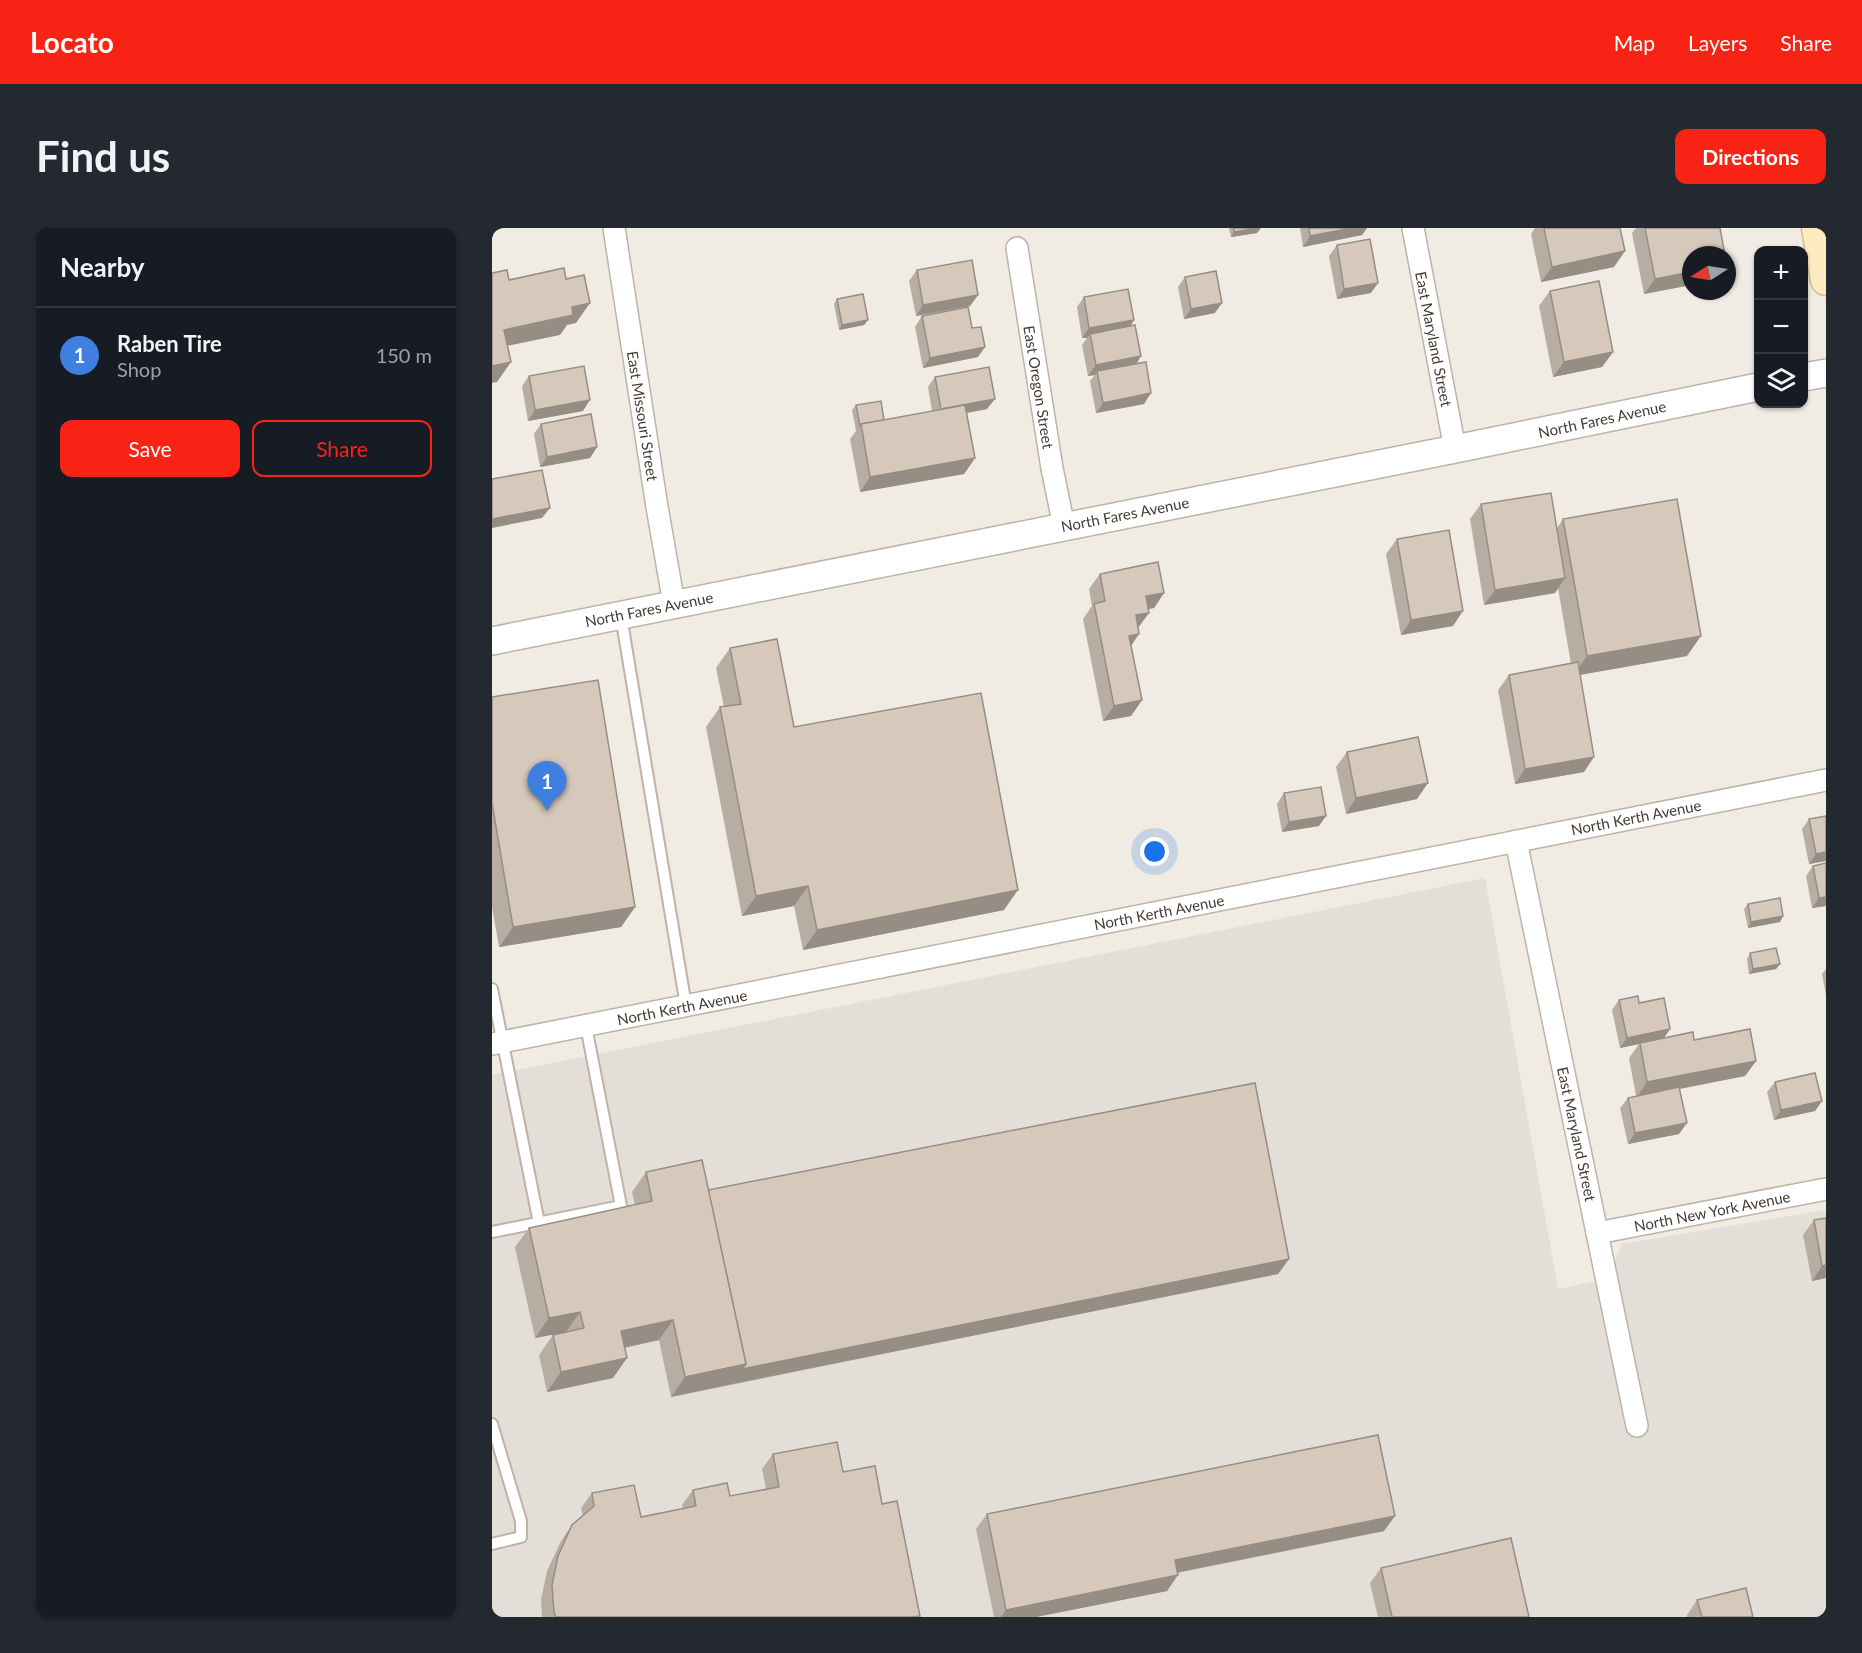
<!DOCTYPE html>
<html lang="en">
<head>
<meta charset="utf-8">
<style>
  body { margin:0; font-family:Lato,sans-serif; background:#242831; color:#f1f3f6 }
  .controls { position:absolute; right:18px; top:18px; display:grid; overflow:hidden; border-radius:12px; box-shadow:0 2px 4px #0004 }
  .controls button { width:54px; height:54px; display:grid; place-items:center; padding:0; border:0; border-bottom:2px solid #363941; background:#171b24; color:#f1f3f6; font:30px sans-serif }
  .compass { position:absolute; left:1190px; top:18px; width:54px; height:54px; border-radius:50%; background:#171b24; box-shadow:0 2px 4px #0004; rotate:258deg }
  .you { position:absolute; left:663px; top:624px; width:21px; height:21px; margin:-15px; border:4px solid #fff; border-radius:50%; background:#1a73e8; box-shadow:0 0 0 9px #1a73e833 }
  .badge { display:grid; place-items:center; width:39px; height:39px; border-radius:50%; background:#f82314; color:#fff; font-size:20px; font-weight:700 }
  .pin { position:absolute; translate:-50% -50px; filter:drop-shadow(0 2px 3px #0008) }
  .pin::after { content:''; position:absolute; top:32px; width:21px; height:18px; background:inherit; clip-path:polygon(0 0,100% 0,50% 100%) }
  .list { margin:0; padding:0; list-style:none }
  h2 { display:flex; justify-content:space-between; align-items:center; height:78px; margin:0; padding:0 24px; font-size:26px }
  h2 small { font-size:20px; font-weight:400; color:#9ea1a6 }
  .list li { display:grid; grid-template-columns:39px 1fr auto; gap:18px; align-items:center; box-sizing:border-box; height:96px; padding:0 24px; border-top:2px solid #363941 }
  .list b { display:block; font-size:22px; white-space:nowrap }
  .list p { margin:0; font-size:20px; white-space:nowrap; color:#9ea1a6 }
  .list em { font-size:20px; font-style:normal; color:#9ea1a6 }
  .actions { display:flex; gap:12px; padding:18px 24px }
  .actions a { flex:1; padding:14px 0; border:2px solid #f82314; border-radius:12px; text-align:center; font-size:21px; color:#f82314 }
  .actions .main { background:#f82314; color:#fff }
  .icon { flex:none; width:33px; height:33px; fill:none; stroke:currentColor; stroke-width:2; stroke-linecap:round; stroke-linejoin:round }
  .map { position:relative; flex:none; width:1334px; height:1389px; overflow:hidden; border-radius:12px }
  header { display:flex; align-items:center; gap:36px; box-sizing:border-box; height:84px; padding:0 30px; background:#f82314; color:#fff }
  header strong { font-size:28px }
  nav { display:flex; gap:33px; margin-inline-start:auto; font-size:21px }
  .intro { display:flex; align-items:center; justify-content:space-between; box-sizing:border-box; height:144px; padding:0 36px }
  h1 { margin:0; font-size:42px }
  .button { padding:15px 27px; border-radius:12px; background:#f82314; color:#fff; font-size:21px; font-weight:700 }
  main { display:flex; gap:36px; padding:0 36px }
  aside { flex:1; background:#171b24; border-radius:12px; box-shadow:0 2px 4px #0004 }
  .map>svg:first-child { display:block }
</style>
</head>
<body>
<header>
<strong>Locato</strong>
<nav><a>Map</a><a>Layers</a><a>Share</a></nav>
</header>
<div class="intro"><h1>Find us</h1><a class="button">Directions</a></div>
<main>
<aside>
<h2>Nearby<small></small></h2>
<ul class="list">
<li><span class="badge" style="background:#3f7fe0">1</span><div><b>Raben Tire</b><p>Shop</p></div><em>150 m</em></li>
</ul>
<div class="actions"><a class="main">Save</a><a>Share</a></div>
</aside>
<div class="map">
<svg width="1334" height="1389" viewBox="0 0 1334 1389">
  <rect width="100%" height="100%" fill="#f1ece3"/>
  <!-- industrial -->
  <path fill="#e3ded8" d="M993,650l73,411 49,-10 15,-35 204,-34v407h-1334v-542z"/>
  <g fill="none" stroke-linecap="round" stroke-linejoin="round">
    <!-- service casing -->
    <g stroke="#bdb3a6" stroke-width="14">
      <g id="service">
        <path d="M129,388l65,390"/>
        <path d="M0,761l47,234"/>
        <path d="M0,1004l129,-26 -35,-180"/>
        <path d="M0,1196l29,97v16l-29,7"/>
      </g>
    </g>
    <!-- minor casing -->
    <g stroke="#bdb3a6" stroke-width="24">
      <g id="minor">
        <path d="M122,0l43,279 17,97"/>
        <path d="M921,0l42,221"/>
        <path d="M525,20l35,220 12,59"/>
        <path d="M1024,613l121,585"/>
        <path d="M0,816l1334,-264"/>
        <path d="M1105,1005l229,-44"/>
      </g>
    </g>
    <!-- tertiary casing -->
    <g stroke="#bdb3a6" stroke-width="30">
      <g id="tertiary">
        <path d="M1312,149l22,-4"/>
        <path d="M0,413l963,-192 303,-62"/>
      </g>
    </g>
    <!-- secondary casing -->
    <g stroke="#d2bc93" stroke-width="33">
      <path id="secondary" d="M1325,0l9,52"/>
    </g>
    <!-- service -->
    <use href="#service" stroke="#fff" stroke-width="10"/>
    <!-- minor -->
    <use href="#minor" stroke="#fff" stroke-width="21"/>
    <!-- tertiary -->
    <use href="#tertiary" stroke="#fff" stroke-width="27"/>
    <!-- secondary -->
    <use href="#secondary" stroke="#feeac1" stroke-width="30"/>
  </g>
  <!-- wall -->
  <g fill="#b8ada2">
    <path d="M737,0h32l-4,5 -26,4z"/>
    <path d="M808,0h67l-5,7 -59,12z"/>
    <path d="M1043,0h85l-6,39 -73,15 -10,-48z"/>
    <path d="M1144,0h84l-29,27v30l-47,9 -12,-61z"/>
    <path d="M845,17l34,48 -34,6 -8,-43z"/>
    <path d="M425,42l61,25 -8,11 -54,10 -7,-35z"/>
    <path d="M693,49l30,36 -31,6 -6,-32z"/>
    <path d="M1058,63l63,61 -11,15 -49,10 -14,-71z"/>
    <path d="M592,69l50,23 -4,7 11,29 -4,7 7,41 -48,9 -6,-32 5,-6 -7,1 -6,-31 5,-7h-5l-5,-31z"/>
    <path d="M345,71l31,21 -4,5 -25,5 -5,-26z"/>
    <path d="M430,88l50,12 6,29 -55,11 -8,-41z"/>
    <path d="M37,148l54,35 -55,10 -6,-35z"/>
    <path d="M443,149l52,32 -20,4 8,45 -11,16 -104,18 -10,-53 6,-8 -4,-21 4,-5 28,15 48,-9 -4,-24z"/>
    <path d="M49,196l56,23 -7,11 -50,9 -6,-33z"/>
    <path d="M989,276l76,24 6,-9 124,137 -107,19 4,97 -69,12 -17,-94 11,-15 62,-11 -13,-76 -3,5 -71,12 -14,-86z"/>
    <path d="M905,311l56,87 -52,9 -15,-81z"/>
    <path d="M608,346l64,19 -10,15 -6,1 -10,19 -7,17 11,55 -11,16 -28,5 -20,-102 9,-13 -3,-17z"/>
    <path d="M238,420l64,79 210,183 -201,40 -9,-44 -52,10 -36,-189 14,-20h4l-8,-39z"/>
    <path d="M0,469l143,210 -14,20 -122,20 -7,-40z"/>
    <path d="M855,524l70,47 -71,15 -10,-47z"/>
    <path d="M792,565l35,33 -37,6 -5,-28z"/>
    <path d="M1317,591l17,42 -17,3 -7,-35z"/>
    <path d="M1321,638l13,40 -14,2 -6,-32z"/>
    <path d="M1256,676l35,12 -3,6 -32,6 -4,-19z"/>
    <path d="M1258,725l30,11 -4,5 -27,5 -2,-15z"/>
    <path d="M1334,741v26l-4,-21z"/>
    <path d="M1127,772l20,3 31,26 -6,9 30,2 62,21 -11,15 -65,13 -1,45 -51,10 -8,-36 8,-10 8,-2 -7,-38 10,-14 -19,4 -8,-38z"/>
    <path d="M1283,854l47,19 -7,10 -41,9 -7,-28z"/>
    <path d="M154,944l62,18 581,69 -11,15 -607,123 -12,-57 -34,8 -12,30 -66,14 -8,-37 14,-20 13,-3 -31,6 -20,-91 14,-19 106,-23 -3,-13z"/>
    <path d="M1334,990v60l-14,3 -9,-46 11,-15z"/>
    <path d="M281,1226l70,18 39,32 37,113h-377l-1,-17 6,-29 14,-30 11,-16 11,-9 -2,-8 11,-15 49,24 42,-8 -1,-4 11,-15 37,6 36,-7 -4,-20z"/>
    <path d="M495,1286l397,17 -207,42 -10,18 -131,26h-42l-18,-88z"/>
    <path d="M889,1340l148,49h-151l-8,-34z"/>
    <path d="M1205,1372l56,17h-66v-2z"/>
  </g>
  <!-- shaded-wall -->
  <g fill="#968d84">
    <path d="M769,0l-4,5 -26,4 3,-5z"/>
    <path d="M860,0h15l-5,7 -59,12 7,-11z"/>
    <path d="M1133,23l-11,16 -73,15 11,-15z"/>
    <path d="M1199,44v13l-47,9 11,-15z"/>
    <path d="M886,55l-7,10 -34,6 7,-10z"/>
    <path d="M486,67l-8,11 -54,10 7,-11z"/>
    <path d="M98,75l-14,20 -9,2 -7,10 -68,14 12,-19 68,-23z"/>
    <path d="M730,75l-7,10 -31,6 7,-10z"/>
    <path d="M376,92l-4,5 -25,5 3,-5z"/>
    <path d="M642,92l-7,11 -37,3 -3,4h-5l7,-10z"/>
    <path d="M493,119l-7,10 -55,11 7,-10z"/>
    <path d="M1121,124l-11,15 -49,10 11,-15z"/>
    <path d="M649,128l-7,11 -37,4 -2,4 -7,1 8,-11z"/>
    <path d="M19,134l-14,20 -5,1v-17z"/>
    <path d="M659,165l-7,11 -48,9 7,-10z"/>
    <path d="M503,171l-8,10 -53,10 7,-10z"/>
    <path d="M98,172l-7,11 -55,10 7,-11z"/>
    <path d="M105,219l-7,11 -50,9 7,-10z"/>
    <path d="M483,230l-11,16 -104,18 10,-15z"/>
    <path d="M58,280l-8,10 -50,10v-9z"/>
    <path d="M1073,350l-10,15 -71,12 11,-15z"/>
    <path d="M672,365l-10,15 -19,3 11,-15z"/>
    <path d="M971,383l-10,15 -52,9 10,-15z"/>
    <path d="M657,385l-11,15 -2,-13z"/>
    <path d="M647,406l-10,15v-13z"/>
    <path d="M1209,408l-14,20 -114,20 14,-20z"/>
    <path d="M650,472l-11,16 -28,5 11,-15z"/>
    <path d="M1102,529l-10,15 -69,12 10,-15z"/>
    <path d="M936,555l-11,16 -71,15 10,-16z"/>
    <path d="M834,588l-7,10 -37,6 7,-10z"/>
    <path d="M1334,624v9l-17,3 7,-10z"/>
    <path d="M316,658l-14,20 -52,10 14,-20z"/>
    <path d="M526,662l-14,20 -201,40 14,-20z"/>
    <path d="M1334,669v9l-14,2 7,-10z"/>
    <path d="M143,679l-14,20 -122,20 14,-20z"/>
    <path d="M1291,688l-3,6 -32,6 3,-6z"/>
    <path d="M1288,736l-4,5 -27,5 4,-5z"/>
    <path d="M1178,801l-7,10 -23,4 -1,1 -19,4 7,-10z"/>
    <path d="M1264,833l-11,15 -108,21 10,-15z"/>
    <path d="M1330,873l-7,10 -41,9 7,-10z"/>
    <path d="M1195,895l-8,11 -51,10 7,-11z"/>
    <path d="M797,1031l-11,15 -546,110 10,-15z"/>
    <path d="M1334,1037v13l-14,3 10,-15z"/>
    <path d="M88,1084l-14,20 -31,6 14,-20z"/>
    <path d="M181,1092l-14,20 -52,11 14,-20z"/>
    <path d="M135,1130l-14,20 -66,14 14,-20z"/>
    <path d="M254,1136l-14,20 -61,13 14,-20z"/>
    <path d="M903,1288l-11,15 -220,44 11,-15z"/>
    <path d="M686,1347l-11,16 -131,26h-35l5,-7z"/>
  </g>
  <!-- building -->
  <g fill="#d6c9bc" stroke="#968d84" stroke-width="1.5">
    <path d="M742,0h24l-24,4z"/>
    <path d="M817,0h43l-42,8z"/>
    <path d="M1052,0h76l5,23 -73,16z"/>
    <path d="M1153,0h75l5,27h-34v17l-36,7z"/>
    <path d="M878,11l8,44 -34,6 -7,-44z"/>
    <path d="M480,32l6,35 -55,10 -6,-35z"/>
    <path d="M72,40l2,11 18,-4 6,28 -18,4 1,8 -69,15 7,32 -19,4v-93l15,-3 2,10z"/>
    <path d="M724,43l6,32 -31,6 -6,-32z"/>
    <path d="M1107,53l14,71 -49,10 -14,-71z"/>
    <path d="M636,61l6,31 -45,8 -5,-31z"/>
    <path d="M371,66l5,26 -26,5 -5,-26z"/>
    <path d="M476,79l4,21 9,-1 4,20 -55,11 -8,-42z"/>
    <path d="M643,97l6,31 -45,9 -6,-31z"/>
    <path d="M654,134l5,31 -48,10 -6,-32z"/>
    <path d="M92,138l6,34 -55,10 -6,-34z"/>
    <path d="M497,139l6,32 -54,10 -6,-32z"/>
    <path d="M389,173l3,19 -23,4 -1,2 -4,-21z"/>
    <path d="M473,177l10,53 -105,19 -9,-53z"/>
    <path d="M99,186l6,33 -50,10 -6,-33z"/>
    <path d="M50,242l8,38 -58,11v-40z"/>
    <path d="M1059,265l14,85 -70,12 -14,-86z"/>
    <path d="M1185,271l24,137 -114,20 -24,-137z"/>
    <path d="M957,302l14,81 -52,9 -14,-81z"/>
    <path d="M666,334l6,31 -18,3 3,17 -13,2 3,19 -10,2 13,64 -28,6 -20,-102 11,-3 -5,-27z"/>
    <path d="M285,411l17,88 187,-34 37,197 -201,40 -9,-44 -52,10 -36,-189 21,-3 -11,-56z"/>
    <path d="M1086,434l16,95 -69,12 -16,-94z"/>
    <path d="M106,452l37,227 -122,20 -21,-124v-106z"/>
    <path d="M926,509l10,46 -72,15 -9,-46z"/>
    <path d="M829,559l5,29 -37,6 -5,-29z"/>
    <path d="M1334,588v36l-10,2 -7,-35z"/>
    <path d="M1334,635v34l-7,1 -6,-32z"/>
    <path d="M1288,670l3,18 -32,6 -3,-18z"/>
    <path d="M1284,720l4,16 -27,5 -3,-16z"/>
    <path d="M1146,768l1,7 25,-5 6,31 -43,9 -8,-38z"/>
    <path d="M1258,801l6,32 -109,21 -7,-39 53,-11 1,8z"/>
    <path d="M1323,845l7,28 -41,9 -6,-28z"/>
    <path d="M763,855l34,176 -547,110 4,-5 -38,-174z"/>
    <path d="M1187,859l8,36 -52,10 -7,-35z"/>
    <path d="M210,932l44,204 -61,13 -12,-57 -52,11 6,27 -66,14 -8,-37 31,-7 -4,-16 -31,6 -20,-90 123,-27 -6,-29z"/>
    <path d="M1334,990v47l-4,1 -8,-46z"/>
    <path d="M886,1207l17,81 -220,44 3,15 -172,35 -19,-96z"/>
    <path d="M345,1214l6,30 32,-6 7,38 15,-3 23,115 -7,1h-357l-2,-5 -2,-27 6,-29 14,-31 22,-19 -2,-13 42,-8 7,32 55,-11 -3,-16 34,-7 3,13 49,-9 -6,-33z"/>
    <path d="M1019,1310l18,79h-137l-11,-49z"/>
    <path d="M1254,1360l7,29h-51l-5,-17z"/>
  </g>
  <g text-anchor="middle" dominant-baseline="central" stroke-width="4.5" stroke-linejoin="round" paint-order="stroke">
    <!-- street labels -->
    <g font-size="15" fill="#433c34" stroke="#fff">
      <text transform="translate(942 111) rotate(79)">East Maryland Street</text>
      <text transform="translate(547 159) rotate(81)">East Oregon Street</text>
      <text transform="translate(151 188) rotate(81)">East Missouri Street</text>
      <text transform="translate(1110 191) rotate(-12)">North Fares Avenue</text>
      <text transform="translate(633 286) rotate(-11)">North Fares Avenue</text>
      <text transform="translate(157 381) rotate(-11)">North Fares Avenue</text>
      <text transform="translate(1144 589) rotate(-11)">North Kerth Avenue</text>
      <text transform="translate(667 684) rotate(-11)">North Kerth Avenue</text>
      <text transform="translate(190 779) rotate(-11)">North Kerth Avenue</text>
      <text transform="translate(1085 906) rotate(78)">East Maryland Street</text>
      <text transform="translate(1220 983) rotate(-11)">North New York Avenue</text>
    </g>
  </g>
</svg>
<div class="controls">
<button>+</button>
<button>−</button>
<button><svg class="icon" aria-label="layers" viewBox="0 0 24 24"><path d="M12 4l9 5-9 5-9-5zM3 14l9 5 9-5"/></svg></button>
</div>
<svg class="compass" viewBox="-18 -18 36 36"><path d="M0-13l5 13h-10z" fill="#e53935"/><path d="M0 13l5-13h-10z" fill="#9ea1a6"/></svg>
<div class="you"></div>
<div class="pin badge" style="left:55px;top:583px;background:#3f7fe0">1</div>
</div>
</main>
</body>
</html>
